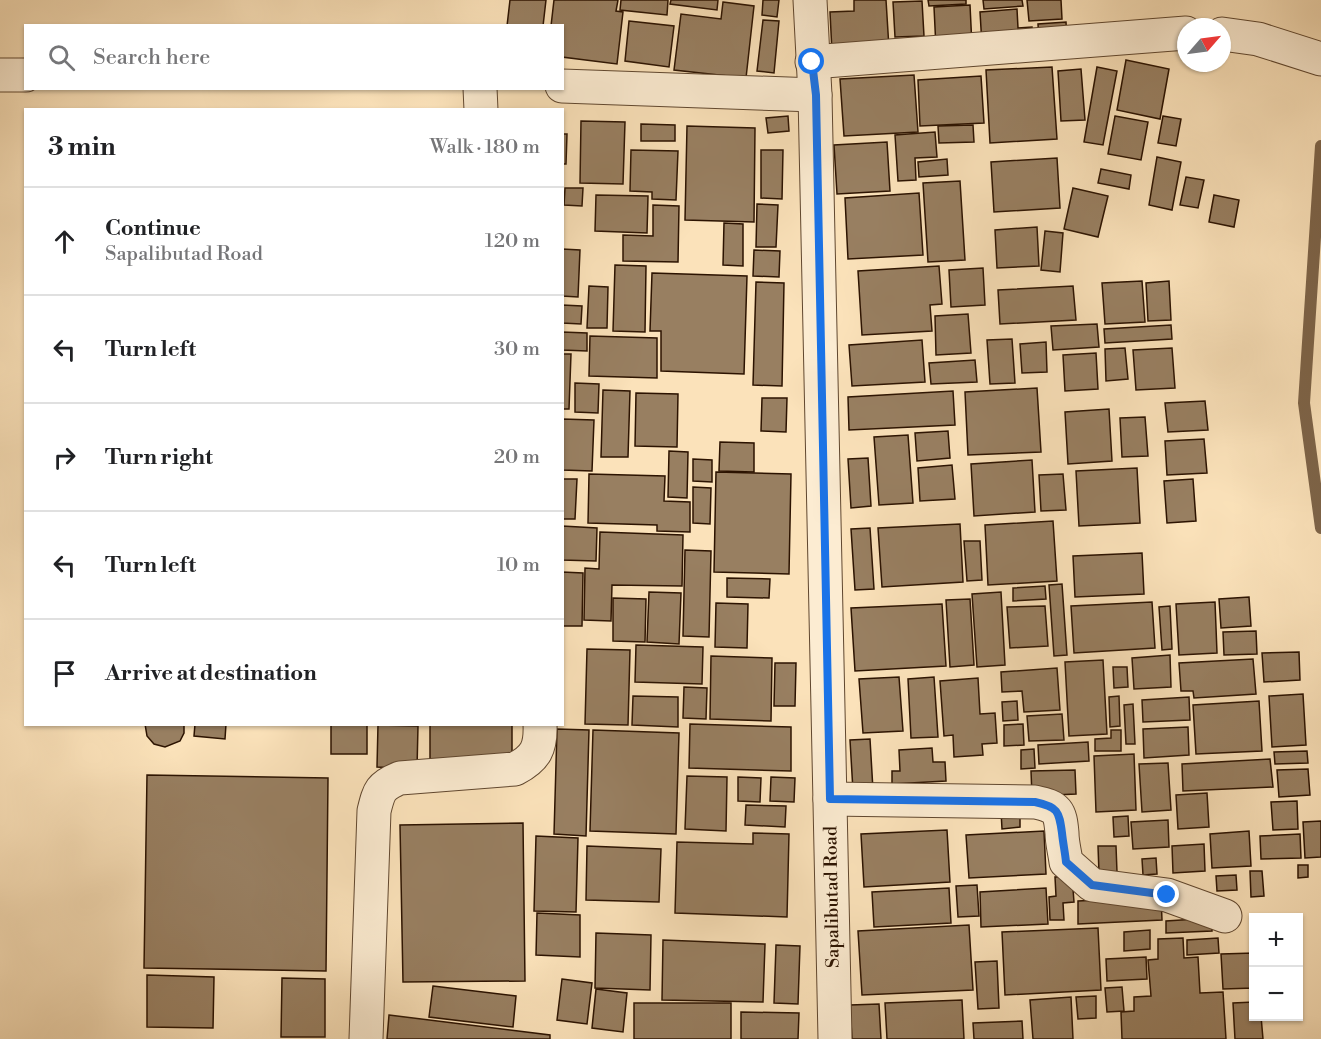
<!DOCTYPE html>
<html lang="en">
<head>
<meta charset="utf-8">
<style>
  body { margin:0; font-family:"Libre Bodoni",serif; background:#f2f2f2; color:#202124 }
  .controls { position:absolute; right:18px; bottom:18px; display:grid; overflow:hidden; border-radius:0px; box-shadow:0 2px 4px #0004 }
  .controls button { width:54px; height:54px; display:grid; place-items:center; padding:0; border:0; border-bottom:2px solid #e0e0e0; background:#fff; color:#202124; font:30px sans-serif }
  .compass { position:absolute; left:1177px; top:18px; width:54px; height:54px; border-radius:50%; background:#fff; box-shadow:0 2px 4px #0004; rotate:62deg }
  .stop { position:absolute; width:18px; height:18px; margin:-14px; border:4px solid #1a73e8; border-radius:50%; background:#fff }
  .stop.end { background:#1a73e8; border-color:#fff; box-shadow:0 2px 6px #0008 }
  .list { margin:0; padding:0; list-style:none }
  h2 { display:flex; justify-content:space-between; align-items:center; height:78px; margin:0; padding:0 24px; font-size:26px }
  h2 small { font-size:20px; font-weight:400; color:#757577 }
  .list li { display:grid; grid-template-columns:39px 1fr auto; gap:18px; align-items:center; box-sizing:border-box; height:108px; padding:0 24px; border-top:2px solid #e0e0e0 }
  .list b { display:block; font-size:22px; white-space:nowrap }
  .list p { margin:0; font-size:20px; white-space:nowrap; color:#757577 }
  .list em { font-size:20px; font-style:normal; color:#757577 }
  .icon { flex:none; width:33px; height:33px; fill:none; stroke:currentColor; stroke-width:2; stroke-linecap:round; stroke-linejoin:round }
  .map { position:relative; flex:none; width:1321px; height:1039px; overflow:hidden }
  .search { position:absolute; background:#fff; box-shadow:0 2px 4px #0004; left:24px; top:24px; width:540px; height:66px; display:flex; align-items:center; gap:15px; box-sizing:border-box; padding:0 21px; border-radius:0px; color:#757577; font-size:22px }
  .panel { position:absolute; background:#fff; box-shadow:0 2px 4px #0004; left:24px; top:108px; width:540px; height:618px; border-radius:0px }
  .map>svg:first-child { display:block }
</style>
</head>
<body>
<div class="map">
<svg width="1321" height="1039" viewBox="0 0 1321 1039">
  <rect width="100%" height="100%" fill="#fbe2ba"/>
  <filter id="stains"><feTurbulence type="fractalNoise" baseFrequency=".00333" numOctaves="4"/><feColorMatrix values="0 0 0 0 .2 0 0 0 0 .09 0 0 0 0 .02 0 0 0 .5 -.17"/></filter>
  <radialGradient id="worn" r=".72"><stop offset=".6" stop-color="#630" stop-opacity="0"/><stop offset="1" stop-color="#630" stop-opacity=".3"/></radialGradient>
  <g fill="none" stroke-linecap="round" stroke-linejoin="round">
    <!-- stream -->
    <path stroke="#7e654a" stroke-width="12" d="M1321,146l-17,257 17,125"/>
  </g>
  <!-- building -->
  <g fill="#987f61" stroke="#2c1301" stroke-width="1.5">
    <path d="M510,0h36l-3,26h-36z"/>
    <path d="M554,0h64l-2,11 7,1 -6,52 -55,-7v-31h-11z"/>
    <path d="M621,0h47l-1,15 -47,-5z"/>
    <path d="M671,0h47l-1,10 -47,-6z"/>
    <path d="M763,0h16l-2,17 -15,-2z"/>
    <path d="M854,0h32l3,48 -57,4 -2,-40 24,-1z"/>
    <path d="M928,0h38v4l-37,2z"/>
    <path d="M983,0h39l1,6 -39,3z"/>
    <path d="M1027,0h34l1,19 -33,2z"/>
    <path d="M922,1l2,35 -29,1 -2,-35z"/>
    <path d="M723,2l31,4 -8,72 -72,-8 7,-56 40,5z"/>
    <path d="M970,5l2,41 -36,2 -2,-41z"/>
    <path d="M1017,9l1,19 14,-1 1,15 -51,3 -2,-33z"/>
    <path d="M763,20l16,1 -5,52 -17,-2z"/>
    <path d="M629,21l45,5 -5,41 -44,-6z"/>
    <path d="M1066,22l1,18 -28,1 -1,-17z"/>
    <path d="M1126,60l43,9 -9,50 -43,-9z"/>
    <path d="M1052,67l5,72 -67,4 -4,-73z"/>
    <path d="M1097,67l20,4 -14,74 -19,-3z"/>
    <path d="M1081,69l4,51 -24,1 -3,-50z"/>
    <path d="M914,75l4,57 -74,4 -4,-57z"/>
    <path d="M981,76l3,47 -64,3 -2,-46z"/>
    <path d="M788,116l1,15 -21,2 -2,-15z"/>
    <path d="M1115,116l33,6 -7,38 -33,-6z"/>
    <path d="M1163,116l18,3 -5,27 -18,-3z"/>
    <path d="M581,121l44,1 -2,62 -43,-1z"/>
    <path d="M641,124l34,1v16h-34z"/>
    <path d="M973,125l1,17 -35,1 -1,-17z"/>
    <path d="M687,126l68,2 -1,94 -69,-2z"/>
    <path d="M935,132l2,25 -22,1 1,22 -18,1 -3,-46z"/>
    <path d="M562,134h5l-1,30h-4z"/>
    <path d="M887,142l3,49 -53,3 -3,-49z"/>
    <path d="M631,150l47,1 -2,49 -24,-1v-7l-22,-1z"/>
    <path d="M761,150h22l-1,49 -21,-1z"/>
    <path d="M1157,157l24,5 -9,48 -23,-5z"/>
    <path d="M1057,158l3,50 -66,4 -3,-50z"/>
    <path d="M947,159l1,16 -29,2 -1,-15z"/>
    <path d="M1101,169l30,6 -2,14 -31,-6z"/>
    <path d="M1186,177l18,3 -6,28 -18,-3z"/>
    <path d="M960,181l5,79 -37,2 -5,-79z"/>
    <path d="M565,188h18l-1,18 -18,-1z"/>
    <path d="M1073,188l35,8 -10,41 -34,-8z"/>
    <path d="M919,193l4,62 -75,4 -3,-61z"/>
    <path d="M596,195l52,1 -1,37 -52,-2z"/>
    <path d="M1214,195l25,5 -5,27 -25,-5z"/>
    <path d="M757,204l21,1 -2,42h-20z"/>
    <path d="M653,205l26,1 -1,56 -55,-1v-26l30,1z"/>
    <path d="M724,223l19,1v42l-20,-1z"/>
    <path d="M1037,227l2,39 -42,2 -2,-38z"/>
    <path d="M1045,231l18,2 -3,39 -19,-2z"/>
    <path d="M562,249l18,1 -2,47 -16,-1z"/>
    <path d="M754,250l26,1 -1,26 -26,-1z"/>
    <path d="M615,265l31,1 -1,66 -32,-1z"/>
    <path d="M939,266l3,38 -12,1 2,26 -70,4 -4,-64z"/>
    <path d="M983,268l2,37 -34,2 -2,-37z"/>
    <path d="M652,273l95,3 -3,98 -83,-3v-40h-11z"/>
    <path d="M1142,281l3,41 -40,2 -3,-41z"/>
    <path d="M1169,281l2,39 -23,1 -2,-38z"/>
    <path d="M756,282l28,1 -2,103 -29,-1z"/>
    <path d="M589,286l19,1 -1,41h-20z"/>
    <path d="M1073,286l3,34 -76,4 -2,-34z"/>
    <path d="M562,305l20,1 -1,18 -19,-1z"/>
    <path d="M968,314l3,39 -35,2 -1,-39z"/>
    <path d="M1097,324l2,23 -46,3 -2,-24z"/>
    <path d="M1171,325l1,14 -67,4 -1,-14z"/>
    <path d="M562,332l25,1v18l-25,-1z"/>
    <path d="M590,336l67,2v40l-68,-2z"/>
    <path d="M1012,339l3,44 -25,1 -3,-44z"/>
    <path d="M922,340l3,42 -73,4 -3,-41z"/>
    <path d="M1046,342l1,30 -25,1 -2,-29z"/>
    <path d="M1125,348l3,31 -22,2 -1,-32z"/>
    <path d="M1172,348l3,40 -39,2 -3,-40z"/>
    <path d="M1096,353l2,36 -33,2 -2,-36z"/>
    <path d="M562,354h9l-2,55h-7z"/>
    <path d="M975,360l2,22 -46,2 -2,-21z"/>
    <path d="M575,383l24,1 -1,29 -23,-1z"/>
    <path d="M1037,388l4,64 -73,3 -3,-63z"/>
    <path d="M603,390l27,1 -2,66h-27z"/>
    <path d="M953,391l2,34 -106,5 -1,-33z"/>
    <path d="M636,393l42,1 -1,53 -42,-1z"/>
    <path d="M762,398h25l-1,34 -25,-1z"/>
    <path d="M1205,401l3,29 -40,2 -3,-29z"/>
    <path d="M1109,409l3,52 -44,3 -3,-52z"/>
    <path d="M1145,417l3,39 -26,1 -2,-39z"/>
    <path d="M562,419l32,1 -2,51 -30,-1z"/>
    <path d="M948,431l2,27 -33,3 -2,-28z"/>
    <path d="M908,435l5,68 -34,2 -5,-68z"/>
    <path d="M1204,439l3,34 -40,2 -2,-34z"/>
    <path d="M720,442l34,1v29l-35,-1z"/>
    <path d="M669,451l19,1 -1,46 -19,-1z"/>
    <path d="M868,458l3,48 -20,2 -3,-49z"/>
    <path d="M693,459l19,1v22l-19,-1z"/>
    <path d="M1032,460l3,52 -61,4 -3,-52z"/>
    <path d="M952,465l3,34 -35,2 -2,-33z"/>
    <path d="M1137,468l3,55 -61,3 -3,-55z"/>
    <path d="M716,472l75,2 -2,100 -75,-2z"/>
    <path d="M589,474l76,2 -1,25 26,1v30l-33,-1v-6l-69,-2z"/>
    <path d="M1063,474l3,36 -25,1 -2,-36z"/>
    <path d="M562,479h15l-2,40h-13z"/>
    <path d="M1193,479l3,42 -29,2 -3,-42z"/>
    <path d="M693,487l18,1 -1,36 -17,-1z"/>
    <path d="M1053,521l4,60 -69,4 -3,-60z"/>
    <path d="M960,524l3,58 -81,5 -4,-59z"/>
    <path d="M562,526l35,2 -1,33 -34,-1z"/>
    <path d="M870,528l4,61 -19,1 -4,-61z"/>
    <path d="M600,532l83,3 -1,51 -70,-1 -1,36 -27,-1 1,-52 14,1z"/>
    <path d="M964,541h16l2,39 -15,1z"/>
    <path d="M685,550l26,1 -2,86 -26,-1z"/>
    <path d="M1142,553l2,41 -69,3 -2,-41z"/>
    <path d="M562,572l21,1 -1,53h-20z"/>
    <path d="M727,578l43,1 -1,19 -42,-1z"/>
    <path d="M1062,584l5,71 -13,1 -5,-71z"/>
    <path d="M1045,586l1,13 -33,2v-13z"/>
    <path d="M649,592l32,1 -2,51 -32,-2z"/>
    <path d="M1001,592l4,73 -28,2 -5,-73z"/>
    <path d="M1249,597l2,29 -30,2 -2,-29z"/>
    <path d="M613,598l33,1 -1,43 -32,-1z"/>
    <path d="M970,599l4,66 -24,2 -4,-67z"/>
    <path d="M1152,602l3,46 -81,5 -3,-47z"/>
    <path d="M1215,602l2,51 -38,2 -3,-51z"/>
    <path d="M716,603l32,1 -1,44 -32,-1z"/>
    <path d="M942,604l4,62 -91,5 -4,-63z"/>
    <path d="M1045,606l3,40 -38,2 -3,-41z"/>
    <path d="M1170,606l2,43 -10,1 -3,-43z"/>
    <path d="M1256,631l1,23 -33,1 -1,-23z"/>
    <path d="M636,645l67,2 -1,37 -67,-2z"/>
    <path d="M587,649l43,1 -2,75 -43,-1z"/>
    <path d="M1299,652l1,28 -36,2 -2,-29z"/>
    <path d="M1170,655l1,32 -37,2 -2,-31z"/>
    <path d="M711,656l61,2 -1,63 -61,-2z"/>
    <path d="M1253,659l3,35 -62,4 -1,-7h-12l-2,-28z"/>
    <path d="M1103,660l4,74 -38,2 -4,-74z"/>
    <path d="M775,663h21l-1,43h-21z"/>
    <path d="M1113,667h14l1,20 -14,1z"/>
    <path d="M1057,668l3,42 -36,2 -2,-21 -20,1 -1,-20z"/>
    <path d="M899,677l4,54 -40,2 -4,-54z"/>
    <path d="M934,677l4,60 -27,1 -3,-59z"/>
    <path d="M978,678l2,36 15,-1 2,30 -15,1 1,11 -29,2 -1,-22 -9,1 -4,-55z"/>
    <path d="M684,687l23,1 -1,31 -23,-1z"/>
    <path d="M1303,694l3,51 -34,2 -3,-51z"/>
    <path d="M633,696l45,1v30l-46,-2z"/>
    <path d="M1119,696l1,30 -10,1 -1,-30z"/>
    <path d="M1189,697l1,23 -47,2 -1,-22z"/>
    <path d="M1017,701l1,19 -15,1 -1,-19z"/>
    <path d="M1259,701l3,50 -66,3 -3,-49z"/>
    <path d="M1133,704l2,40h-9l-2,-39z"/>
    <path d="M1062,714l2,26 -35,1 -2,-25z"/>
    <path d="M145,724h39v9l-4,8 -15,6 -11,-3 -7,-8z"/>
    <path d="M195,724h31l-1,15 -31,-3z"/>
    <rect x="331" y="724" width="36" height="30"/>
    <path d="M430,724h82v41l-82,-2z"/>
    <path d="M690,724l101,3v44l-102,-3z"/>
    <path d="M1023,724l1,21 -20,1v-21z"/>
    <path d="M378,725l40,1 -1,43 -40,-2z"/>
    <path d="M1188,727l1,28 -45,3 -1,-29z"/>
    <path d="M557,729l32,1 -3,106 -32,-2z"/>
    <path d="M593,730l86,3 -3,101 -86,-3z"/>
    <path d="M1111,730h10v21h-26v-12l16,-1z"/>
    <path d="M870,739l3,51 -20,1 -3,-51z"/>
    <path d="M1088,742l1,19 -50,3 -1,-19z"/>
    <path d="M932,748l1,14h12l1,19 -54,3v-13h8l-1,-21z"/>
    <path d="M1034,749l1,19 -14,1v-19z"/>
    <path d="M1307,751l1,12 -33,1 -1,-12z"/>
    <path d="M1134,754l2,56 -40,2 -2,-56z"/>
    <path d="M1270,759l3,28 -90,4 -1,-27z"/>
    <path d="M1168,763l3,47 -29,2 -3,-48z"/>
    <path d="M1308,769l2,26 -31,2 -2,-27z"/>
    <path d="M1075,770l1,24 -44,2 -1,-25z"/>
    <path d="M147,775l181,3 -2,193 -182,-3z"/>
    <path d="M687,776l40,1 -1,54 -41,-2z"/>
    <path d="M738,777l23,1 -1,24 -22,-1z"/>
    <path d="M771,777l24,1 -1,24 -24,-1z"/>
    <path d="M1207,793l2,34 -31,2 -2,-34z"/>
    <path d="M1297,801l1,28 -25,1 -2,-28z"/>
    <path d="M746,805l40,1 -1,21 -40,-2z"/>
    <path d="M1020,810v17l-18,2 -1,-18z"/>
    <path d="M1128,816l1,20 -15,1 -1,-20z"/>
    <path d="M1168,820l1,27 -36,2 -2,-27z"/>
    <path d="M1321,821v36l-16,1 -2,-36z"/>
    <path d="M523,823l2,158 -122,1 -3,-157z"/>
    <path d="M947,830l3,52 -86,5 -3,-53z"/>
    <path d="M1044,831l2,43 -77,4 -3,-43z"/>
    <path d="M1249,831l2,35 -39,2 -2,-34z"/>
    <path d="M753,833l36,1 -2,83 -112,-4 2,-71 76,2z"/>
    <path d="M1300,834l1,24 -40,1 -1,-23z"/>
    <path d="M536,836l42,2 -2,74 -42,-1z"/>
    <path d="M1204,844l1,27 -32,2 -1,-27z"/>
    <path d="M587,846l74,3 -2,53 -73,-2z"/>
    <path d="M1098,846h18l1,26 -18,1z"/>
    <path d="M1156,858l1,16 -14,1 -1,-16z"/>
    <path d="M1298,865h10v12l-10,1z"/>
    <path d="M1250,871h12l2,25 -13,1z"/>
    <path d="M1236,875l1,15 -20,1 -1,-15z"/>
    <path d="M1072,876l2,26 -11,1 1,17h-14l-1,-23 7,-1 -1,-19z"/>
    <path d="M977,885l2,31 -21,1 -2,-31z"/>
    <path d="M949,888l2,35 -77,4 -2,-35z"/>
    <path d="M1046,888l2,36 -67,3 -1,-35z"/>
    <path d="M1161,897l1,23 -84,4v-23z"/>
    <path d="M537,913l43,2v42l-44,-2z"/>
    <path d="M1212,918v13l-46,2v-12z"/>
    <path d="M969,925l4,65 -111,5 -4,-64z"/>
    <path d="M1098,928l3,62 -96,5 -3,-63z"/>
    <path d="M1150,930v19l-26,2v-19z"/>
    <path d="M596,933l55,2 -1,55 -55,-2z"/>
    <path d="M1183,938l1,20 14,-1 2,36 23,-1 3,47h-104l-1,-27 13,-1v-14l17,-1 -3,-36 10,-1v-20z"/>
    <path d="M1218,938l1,15 -32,2v-15z"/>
    <path d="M663,940l102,4 -2,58 -101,-2z"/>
    <path d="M776,945l24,1 -2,58 -24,-1z"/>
    <path d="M1254,953v35l-31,1 -2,-35z"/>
    <path d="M1146,957l1,22 -40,2 -1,-22z"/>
    <path d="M997,961l2,47 -21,1 -3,-47z"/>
    <path d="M147,975l67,2 -1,51 -66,-1z"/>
    <path d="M282,978l43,1v58h-44z"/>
    <path d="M562,979l30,4 -5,41 -30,-4z"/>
    <path d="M433,986l83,10 -3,31 -84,-10z"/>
    <path d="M1122,987l2,24 -17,1 -2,-24z"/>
    <path d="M596,989l31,4 -4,39 -31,-4z"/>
    <path d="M1096,996v22l-18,1 -2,-22z"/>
    <path d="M1071,997l2,42h-40l-3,-39z"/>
    <path d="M962,1000l2,39h-77l-2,-36z"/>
    <path d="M1254,1002v14h7l2,23h-28l-2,-36z"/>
    <rect x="634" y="1003" width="97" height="36"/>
    <path d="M879,1004l2,35h-29l-2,-34z"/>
    <path d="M741,1012l58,1 -1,26h-57z"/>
    <path d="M389,1015l161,20v4h-163z"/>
    <path d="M1022,1021l1,18h-49l-1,-16z"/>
  </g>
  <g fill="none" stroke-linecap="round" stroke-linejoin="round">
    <!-- minor casing -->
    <g stroke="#60472f" stroke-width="35">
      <g id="minor">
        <path d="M810,0l5,95 20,944"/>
        <path d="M1222,34l36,5 63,20"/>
        <path d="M812,62l374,-29"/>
        <path d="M0,75h26"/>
        <path d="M562,86l253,9"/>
        <path d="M480,88l1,22"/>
        <path d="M830,799l205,3c23,5 25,9 27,31 0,10 3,20 4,29l26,23 75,10 58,21"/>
        <path d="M366,1039l8,-228c5,-20 6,-25 26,-33l115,-9c21,-11 26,-21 25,-45"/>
      </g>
    </g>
    <!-- minor -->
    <use href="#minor" stroke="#fcecd2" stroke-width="33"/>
  </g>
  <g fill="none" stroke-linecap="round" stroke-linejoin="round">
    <!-- route -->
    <path stroke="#1a73e8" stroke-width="8" d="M812,62l4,33 14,704 205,3c23,5 24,9 27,31 1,10 3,19 4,29l26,23 75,10"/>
  </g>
  <g text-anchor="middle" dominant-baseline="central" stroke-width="4.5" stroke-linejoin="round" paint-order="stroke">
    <!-- street labels -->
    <g font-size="18" fill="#2c1301" stroke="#fcecd2">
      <text transform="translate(832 897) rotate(-91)">Sapalibutad Road</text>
    </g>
  </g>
  <rect width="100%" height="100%" filter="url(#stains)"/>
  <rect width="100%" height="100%" fill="url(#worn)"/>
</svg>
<div class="controls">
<button>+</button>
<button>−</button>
</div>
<svg class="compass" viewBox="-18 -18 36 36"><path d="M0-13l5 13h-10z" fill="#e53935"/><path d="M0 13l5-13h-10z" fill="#757577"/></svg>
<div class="stop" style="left:812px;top:62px"></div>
<div class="stop end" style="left:1167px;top:895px"></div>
<div class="search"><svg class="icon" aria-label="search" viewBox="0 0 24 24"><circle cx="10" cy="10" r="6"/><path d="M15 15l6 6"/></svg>Search here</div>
<section class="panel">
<h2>3 min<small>Walk · 180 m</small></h2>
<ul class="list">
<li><svg class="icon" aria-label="ahead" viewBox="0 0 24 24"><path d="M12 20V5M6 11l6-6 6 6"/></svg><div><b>Continue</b><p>Sapalibutad Road</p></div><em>120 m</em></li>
<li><svg class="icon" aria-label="left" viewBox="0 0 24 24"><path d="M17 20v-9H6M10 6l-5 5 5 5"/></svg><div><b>Turn left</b></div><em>30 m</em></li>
<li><svg class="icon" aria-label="right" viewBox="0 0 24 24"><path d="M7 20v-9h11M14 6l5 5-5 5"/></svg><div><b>Turn right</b></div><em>20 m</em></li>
<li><svg class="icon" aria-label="left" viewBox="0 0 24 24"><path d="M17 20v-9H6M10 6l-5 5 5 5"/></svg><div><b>Turn left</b></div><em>10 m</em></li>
<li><svg class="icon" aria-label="arrive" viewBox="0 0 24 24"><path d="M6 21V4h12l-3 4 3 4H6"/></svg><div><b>Arrive at destination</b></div></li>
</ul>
</section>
</div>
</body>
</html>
